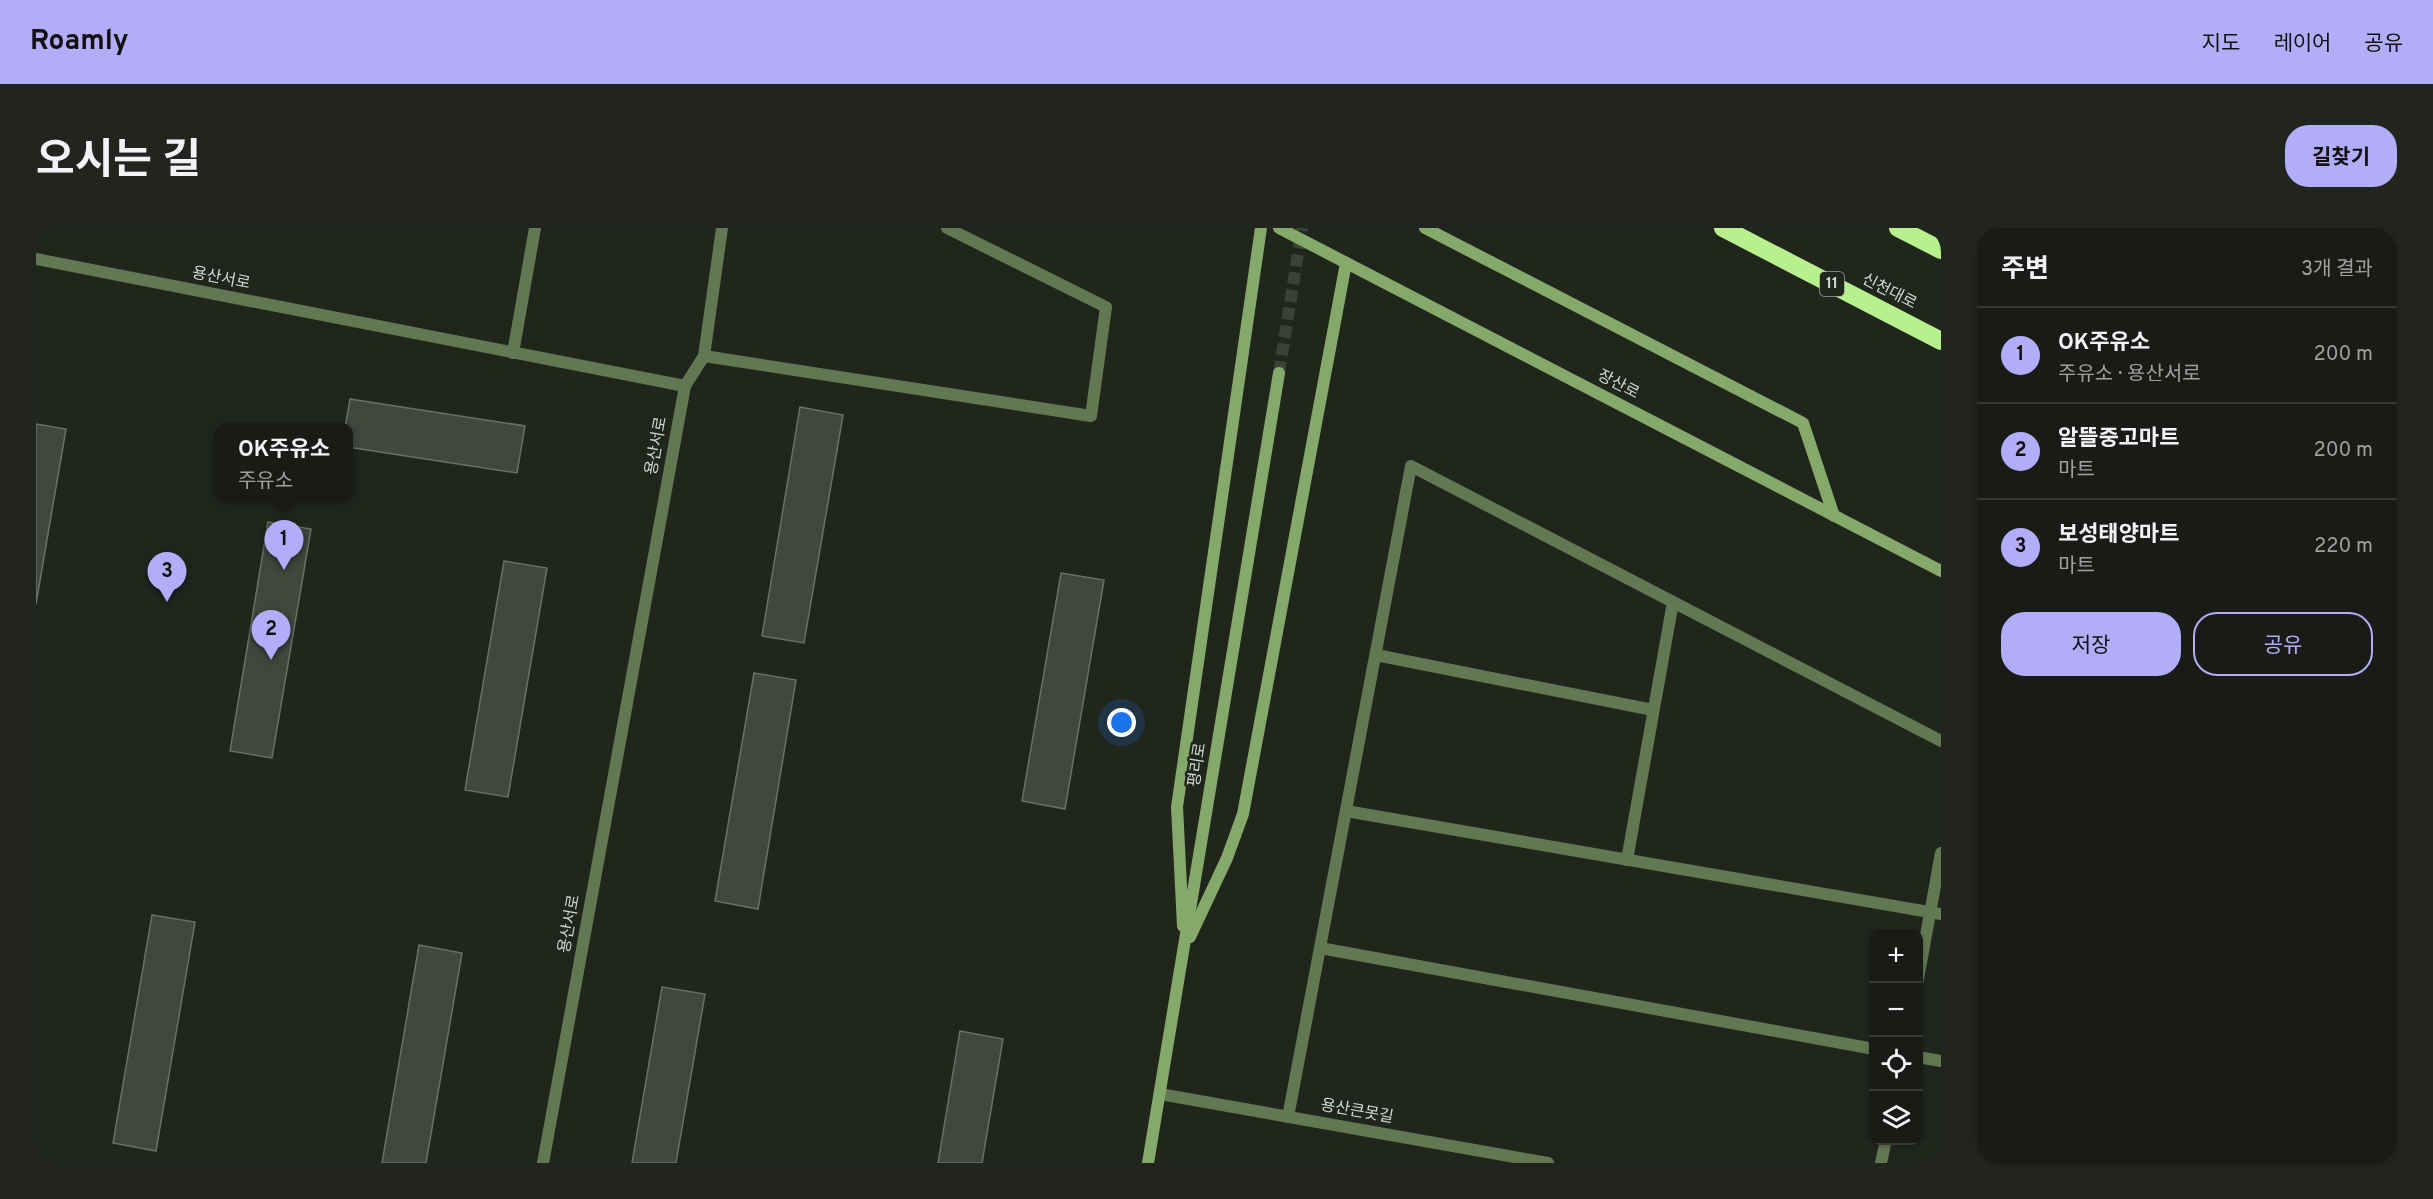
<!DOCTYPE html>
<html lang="ko">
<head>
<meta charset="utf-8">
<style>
  body { margin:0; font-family:Overpass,"Noto Sans KR",sans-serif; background:#22251f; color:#f1f3f6 }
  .controls { position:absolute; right:18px; bottom:18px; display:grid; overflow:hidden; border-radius:12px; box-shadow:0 2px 4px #0004 }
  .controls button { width:54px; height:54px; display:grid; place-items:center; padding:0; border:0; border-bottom:2px solid #373a35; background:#191c16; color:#f1f3f6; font:30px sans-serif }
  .you { position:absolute; left:1086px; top:495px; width:21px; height:21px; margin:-15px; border:4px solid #fff; border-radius:50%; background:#1a73e8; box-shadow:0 0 0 9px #1a73e833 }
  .badge { display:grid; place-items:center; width:39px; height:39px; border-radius:50%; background:#b4acf9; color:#111; font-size:20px; font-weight:700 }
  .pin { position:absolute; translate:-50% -50px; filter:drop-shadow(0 2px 3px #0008) }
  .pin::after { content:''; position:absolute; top:32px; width:21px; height:18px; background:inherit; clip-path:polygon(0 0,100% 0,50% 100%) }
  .popup { position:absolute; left:179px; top:195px; width:138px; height:78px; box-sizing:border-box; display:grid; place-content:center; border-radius:12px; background:#191c16; filter:drop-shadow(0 2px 4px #0005); font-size:20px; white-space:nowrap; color:#9fa1a1 }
  .popup b { font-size:22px; color:#f1f3f6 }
  .popup::after { content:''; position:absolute; left:50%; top:100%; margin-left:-12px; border:12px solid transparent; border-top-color:#191c16 }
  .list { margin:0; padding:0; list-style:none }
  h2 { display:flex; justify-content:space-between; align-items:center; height:78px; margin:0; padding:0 24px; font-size:26px }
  h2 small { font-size:20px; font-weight:400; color:#9fa1a1 }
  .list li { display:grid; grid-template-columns:39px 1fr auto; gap:18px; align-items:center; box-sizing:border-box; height:96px; padding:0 24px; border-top:2px solid #373a35 }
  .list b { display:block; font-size:22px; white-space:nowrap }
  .list p { margin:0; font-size:20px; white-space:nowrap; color:#9fa1a1 }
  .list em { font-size:20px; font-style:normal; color:#9fa1a1 }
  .actions { display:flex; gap:12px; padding:18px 24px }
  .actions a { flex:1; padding:14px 0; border:2px solid #b4acf9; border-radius:24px; text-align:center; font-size:21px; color:#b4acf9 }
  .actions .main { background:#b4acf9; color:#111 }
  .icon { flex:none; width:33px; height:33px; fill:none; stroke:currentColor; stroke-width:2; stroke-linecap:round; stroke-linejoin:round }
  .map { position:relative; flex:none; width:1905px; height:935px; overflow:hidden; border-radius:24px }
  header { display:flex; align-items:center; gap:36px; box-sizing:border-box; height:84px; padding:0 30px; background:#b4acf9; color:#111 }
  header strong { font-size:28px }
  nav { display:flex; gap:33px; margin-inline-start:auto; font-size:21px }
  .intro { display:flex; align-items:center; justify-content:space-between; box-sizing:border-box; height:144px; padding:0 36px }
  h1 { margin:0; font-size:42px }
  .button { padding:15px 27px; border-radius:24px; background:#b4acf9; color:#111; font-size:21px; font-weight:700 }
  main { display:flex; gap:36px; padding:0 36px }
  aside { flex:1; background:#191c16; border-radius:24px; box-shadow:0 2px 4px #0004 }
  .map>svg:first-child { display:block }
</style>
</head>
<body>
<header>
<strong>Roamly</strong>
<nav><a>지도</a><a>레이어</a><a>공유</a></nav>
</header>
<div class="intro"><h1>오시는 길</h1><a class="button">길찾기</a></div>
<main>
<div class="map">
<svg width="1905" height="935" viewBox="0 0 1905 935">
  <rect width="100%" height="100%" fill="#21261d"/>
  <!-- building -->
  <g fill="#41473d" stroke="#697065" stroke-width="1.5">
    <path d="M314,171l175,27 -8,47 -169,-26v-19h-3z"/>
    <path d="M764,179l43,8 -39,228 -42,-7z"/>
    <path d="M0,196l30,5 -30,175z"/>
    <path d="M232,294l43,7 -39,229 -42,-7z"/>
    <path d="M468,333l43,7 -39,229 -43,-7z"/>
    <path d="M1025,345l43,7 -39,229 -43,-8z"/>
    <path d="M718,445l42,7 -38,229 -43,-8z"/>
    <path d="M116,687l43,7 -39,229 -43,-8z"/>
    <path d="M383,717l43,8 -36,210h-44z"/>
    <path d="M626,759l43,7 -29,169h-44z"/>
    <path d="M924,803l43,8 -21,124h-44z"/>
  </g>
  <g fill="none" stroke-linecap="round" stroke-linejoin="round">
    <!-- secondary-tunnel -->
    <path stroke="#3c4138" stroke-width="12" stroke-dasharray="12 6" stroke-linecap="butt" d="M1243,145l23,-145"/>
    <!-- lane -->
    <g stroke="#627852" stroke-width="12">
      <path d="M477,125l22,-125"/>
      <path d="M668,128l18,-128"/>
      <path d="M649,158l19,-30 387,60 15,-109 -159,-79"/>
      <path d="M1340,427l277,55"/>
      <path d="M1310,583l595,103"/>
      <path d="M1591,632l46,-258"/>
      <path d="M1284,720l554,101"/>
      <path d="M1882,751l23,-126"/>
      <path d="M1882,829l23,4"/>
      <path d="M1252,889l123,-651 530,275"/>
      <path d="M1845,935l5,-23"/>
    </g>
    <!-- street -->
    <g stroke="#627852" stroke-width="12">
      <path d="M0,31l649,127 -142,777"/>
      <path d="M1124,866l388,69"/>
    </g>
    <!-- secondary -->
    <g stroke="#85a96a" stroke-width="12">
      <path d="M1243,0l662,343"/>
      <path d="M1389,0l378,195 31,93"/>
      <path d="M1147,698l-6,-119 84,-579"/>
      <path d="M1154,709l37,-79 16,-44 103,-551"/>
      <path d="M1112,935l131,-790"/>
    </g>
    <!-- highway -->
    <g stroke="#b8f08d" stroke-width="18">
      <path d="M1687,0l218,113"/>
      <path d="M1862,0l43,22"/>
    </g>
  </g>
  <g text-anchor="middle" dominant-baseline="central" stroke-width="5" stroke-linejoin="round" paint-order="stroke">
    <!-- shield labels -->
    <rect fill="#21261d" stroke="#9fa39c" stroke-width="1.5" x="1784" y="44" width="24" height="24" rx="4.5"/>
    <g font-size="15" font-weight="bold" fill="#d5d8d2">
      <text x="1796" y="56">11</text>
    </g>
    <!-- street labels -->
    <g font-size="16" fill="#d5d8d2" stroke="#21261d">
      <text transform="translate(185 51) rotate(11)">용산서로</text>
      <text transform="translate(1853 64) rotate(27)">신천대로</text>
      <text transform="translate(1582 157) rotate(27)">장산로</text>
      <text transform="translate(621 218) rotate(-80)">용산서로</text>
      <text transform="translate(1162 537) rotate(-81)">평리로</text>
      <text transform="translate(534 696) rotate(-80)">용산서로</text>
      <text transform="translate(1321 884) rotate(10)">용산큰못길</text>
    </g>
  </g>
</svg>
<div class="controls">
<button>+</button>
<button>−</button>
<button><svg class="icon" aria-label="locate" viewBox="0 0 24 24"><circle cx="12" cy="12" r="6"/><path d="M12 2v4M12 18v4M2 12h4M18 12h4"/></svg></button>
<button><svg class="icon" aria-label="layers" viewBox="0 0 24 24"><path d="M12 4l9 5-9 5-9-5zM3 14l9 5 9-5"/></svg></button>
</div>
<div class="you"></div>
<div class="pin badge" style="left:248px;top:342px">1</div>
<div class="popup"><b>OK주유소</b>주유소</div>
<div class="pin badge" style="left:235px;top:432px">2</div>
<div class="pin badge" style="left:131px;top:374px">3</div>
</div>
<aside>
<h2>주변<small>3개 결과</small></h2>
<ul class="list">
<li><span class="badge">1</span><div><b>OK주유소</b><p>주유소 · 용산서로</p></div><em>200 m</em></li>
<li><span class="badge">2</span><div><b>알뜰중고마트</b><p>마트</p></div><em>200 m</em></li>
<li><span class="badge">3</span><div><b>보성태양마트</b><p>마트</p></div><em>220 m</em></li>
</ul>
<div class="actions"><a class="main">저장</a><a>공유</a></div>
</aside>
</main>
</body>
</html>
